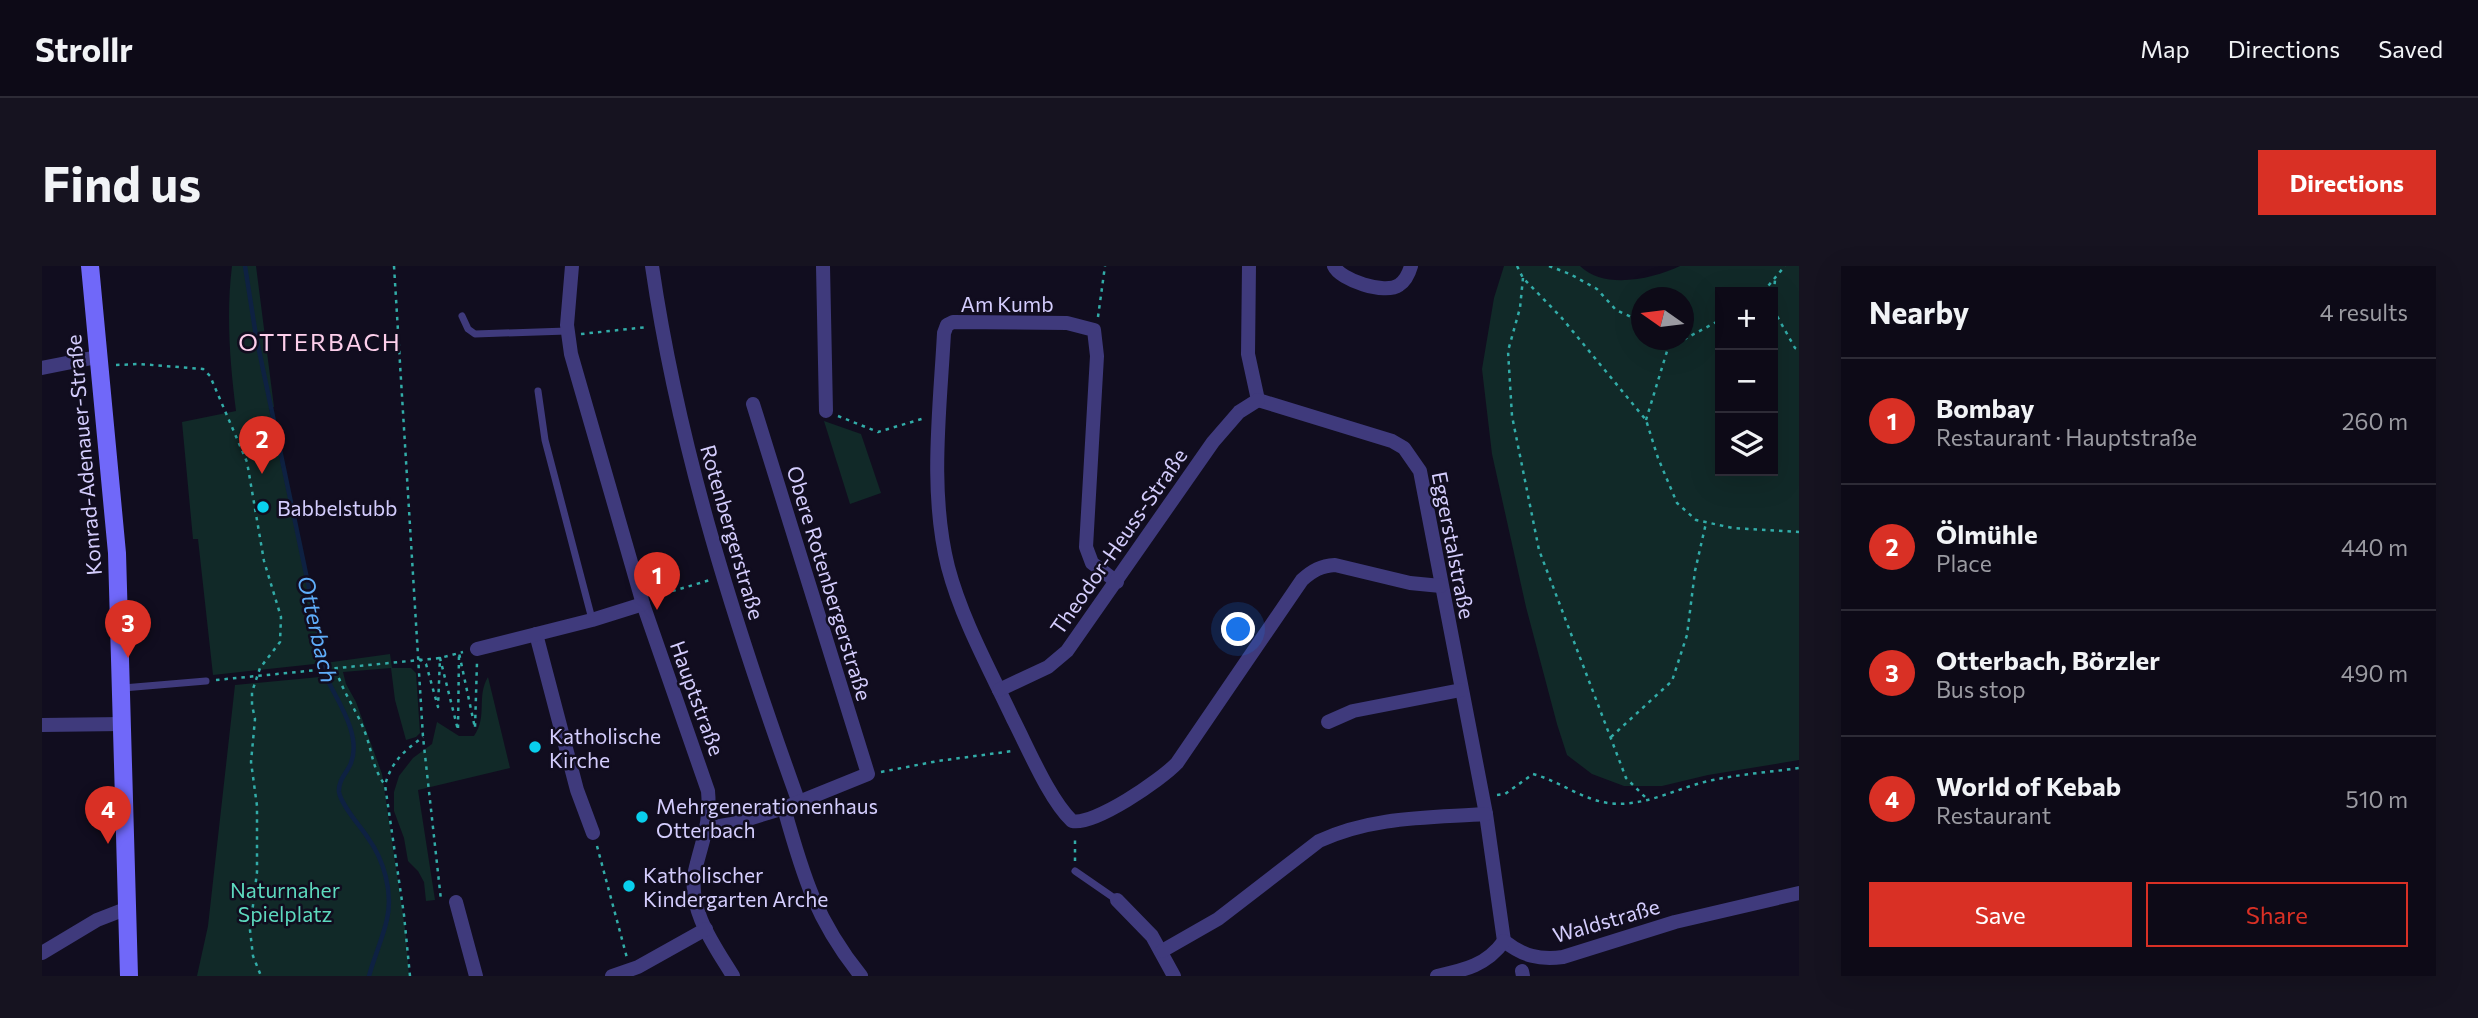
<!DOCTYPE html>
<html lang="en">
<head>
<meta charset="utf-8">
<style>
  body { margin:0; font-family:Commissioner,sans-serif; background:#161320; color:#f1f3f6 }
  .controls { position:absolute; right:21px; top:21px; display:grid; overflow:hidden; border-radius:0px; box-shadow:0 7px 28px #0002 }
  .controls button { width:63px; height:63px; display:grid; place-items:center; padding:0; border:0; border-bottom:2px solid #2d2b36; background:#0d0a17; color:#f1f3f6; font:35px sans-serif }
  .compass { position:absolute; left:1589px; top:21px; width:63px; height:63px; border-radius:50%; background:#0d0a17; box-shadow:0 7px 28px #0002; rotate:284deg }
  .you { position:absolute; left:1197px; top:364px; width:24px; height:24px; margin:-18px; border:5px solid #fff; border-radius:50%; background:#1a73e8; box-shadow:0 0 0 10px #1a73e833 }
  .badge { display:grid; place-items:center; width:46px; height:46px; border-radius:50%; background:#d93025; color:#fff; font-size:23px; font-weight:700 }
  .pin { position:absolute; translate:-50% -58px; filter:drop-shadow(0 2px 4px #0008) }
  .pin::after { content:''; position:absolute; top:37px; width:24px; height:21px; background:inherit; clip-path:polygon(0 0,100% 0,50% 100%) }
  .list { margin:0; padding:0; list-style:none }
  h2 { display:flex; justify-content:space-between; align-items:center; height:91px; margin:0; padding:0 28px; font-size:30px }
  h2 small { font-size:23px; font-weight:400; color:#9a9aa1 }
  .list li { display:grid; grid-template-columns:46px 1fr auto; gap:21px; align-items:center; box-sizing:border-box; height:126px; padding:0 28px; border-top:2px solid #2d2b36 }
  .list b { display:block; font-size:26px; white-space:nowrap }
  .list p { margin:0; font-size:23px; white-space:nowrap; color:#9a9aa1 }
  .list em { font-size:23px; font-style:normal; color:#9a9aa1 }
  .actions { display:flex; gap:14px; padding:21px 28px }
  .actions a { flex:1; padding:16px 0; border:2px solid #d93025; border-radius:0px; text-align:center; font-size:24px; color:#d93025 }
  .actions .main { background:#d93025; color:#fff }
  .icon { flex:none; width:38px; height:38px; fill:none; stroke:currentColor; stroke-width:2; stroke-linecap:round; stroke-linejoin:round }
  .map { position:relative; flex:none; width:1757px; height:710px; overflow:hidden; border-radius:0px }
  header { display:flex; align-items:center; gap:42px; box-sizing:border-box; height:98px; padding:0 35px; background:#0d0a17; border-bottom:2px solid #2d2b36 }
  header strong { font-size:33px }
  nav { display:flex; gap:38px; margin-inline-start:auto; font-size:24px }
  .intro { display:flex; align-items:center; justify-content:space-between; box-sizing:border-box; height:168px; padding:0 42px }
  h1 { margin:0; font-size:49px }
  .button { padding:18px 32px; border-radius:0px; background:#d93025; color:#fff; font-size:24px; font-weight:700 }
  main { display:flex; gap:42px; padding:0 42px }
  aside { flex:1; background:#0d0a17; border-radius:0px; box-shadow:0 7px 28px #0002 }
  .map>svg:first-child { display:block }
</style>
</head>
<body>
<header>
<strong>Strollr</strong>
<nav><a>Map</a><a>Directions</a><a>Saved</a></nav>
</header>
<div class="intro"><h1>Find us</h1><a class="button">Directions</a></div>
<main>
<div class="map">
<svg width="1757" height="710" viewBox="0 0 1757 710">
  <rect width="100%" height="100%" fill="#110d1f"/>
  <!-- green -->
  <g fill="#112928" fill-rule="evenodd">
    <path d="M190,0h24l18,141 -5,1 55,255 -111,12 -15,-136h-5l-11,-117 54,-11c-6,-48 -10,-96 -4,-145z"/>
    <path d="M1462,0h76c24,24 73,13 100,0h119v494l-91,15 -46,11h-38l-32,-12 -25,-19 -10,-31 -31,-117 -34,-153 -10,-85 12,-71zM1678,26h53v179h-53zM1600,32h42v42h-42z"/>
    <path d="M782,155l37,13 20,59 -31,11z"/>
    <path d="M348,388l2,14h19l5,5 4,60 -4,4 -10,3 -11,-40 -4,-32 -48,4 3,12 10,18 26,72 24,161 3,41h-212l11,-50 27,-241 95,-9 -5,-13z"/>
    <path d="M446,411l22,91 -92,22 17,110 -9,1 -2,-19 -6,-11 -10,-10 -4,-23 -10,-27v-19l5,-16 14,-18 19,-14 5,-22 22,14h15c14,-20 2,-39 14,-59z"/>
  </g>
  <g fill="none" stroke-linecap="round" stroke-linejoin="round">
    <!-- stream -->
    <path stroke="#0e2142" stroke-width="4.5" d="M203,0l11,70 73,347c12,23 32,54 22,80 -4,10 -13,17 -12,29 2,13 22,35 29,46 16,22 25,54 19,81 -4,19 -13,38 -18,57"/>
    <!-- path -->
    <g stroke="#32aca8" stroke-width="2.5" stroke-dasharray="3.5 5" stroke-linecap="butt">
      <path d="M352,0l29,471 18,163"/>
      <path d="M1475,0l6,12 38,39 85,103 12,38 19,45 19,17 37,8 66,4"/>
      <path d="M1507,0l21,8 27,15 19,21 26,12"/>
      <path d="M1481,12l-3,30 -12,43 4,65 27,134 87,228 22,22"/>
      <path d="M1721,26l22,-26"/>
      <path d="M1731,35l2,-21"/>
      <path d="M1731,43l22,39 4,1"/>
      <path d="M1056,51l7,-51"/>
      <path d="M539,68l67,-7"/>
      <path d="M74,99l23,-1 64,5 7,7 37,86 17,99 17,56 -1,25 -20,26 -8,24v13l3,14 -4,43 6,44v66l-7,58 3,26 8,20"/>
      <path d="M796,150l40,16 47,-14"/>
      <path d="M1604,154l22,-72 52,-28"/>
      <path d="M614,330l54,-16"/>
      <path d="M377,393l7,5 12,43 2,-49 18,72 1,-77 16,75 2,-66"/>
      <path d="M294,404c7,23 22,42 30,65 7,20 6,32 19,50"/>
      <path d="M174,414l224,-22 23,-6"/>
      <path d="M1569,471l61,-56 15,-46 8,-64 11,-48"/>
      <path d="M839,506l57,-11 75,-10"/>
      <path d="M1455,529l8,-1 28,-20c26,7 48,25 75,29 37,5 70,-16 105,-23 28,-6 58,-8 86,-12"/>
      <path d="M555,580l30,112"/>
      <path d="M1033,595v-25"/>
      <path d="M368,710l-6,-61 -19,-130c7,-24 18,-33 38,-48"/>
    </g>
    <!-- lane -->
    <g stroke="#3f3a7c" stroke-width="7">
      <path d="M420,50l6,13 7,5 92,-3"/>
      <path d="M496,125l7,49 47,179"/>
      <path d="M81,422l83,-7"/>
      <path d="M1033,605l42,29"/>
    </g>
    <!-- street -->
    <g stroke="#3f3a7c" stroke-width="14">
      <path d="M530,0l-5,59 4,29 72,250 65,187c3,33 -6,49 -13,80 -8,38 19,74 38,105"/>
      <path d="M610,0c27,185 84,362 147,537"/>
      <path d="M781,0l3,145"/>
      <path d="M1207,0l-1,88 10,46"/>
      <path d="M1292,0c6,14 51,29 65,19 6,-4 10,-12 12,-19"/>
      <path d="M0,102l55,-11"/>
      <path d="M1216,134l134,41 12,7 16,23 66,343 18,127"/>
      <path d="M1075,316l-25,-19 -6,-16 11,-191 -3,-26 -27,-7 -114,-1 -6,3 -3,8c-4,76 -15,158 4,234 14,53 42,103 65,152 15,29 36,80 59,102 22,5 89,-41 105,-58l125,-183c11,-10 19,-14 33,-15l75,18 31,3"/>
      <path d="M494,368l41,156 16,43"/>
      <path d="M435,383l115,-29 51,-16"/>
      <path d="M957,424l49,-23 19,-16 146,-209 26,-30 19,-12"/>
      <path d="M1286,456l25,-11 108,-21"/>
      <path d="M0,459l81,-1"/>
      <path d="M742,542c19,68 32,112 77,168"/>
      <path d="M666,562l24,-4 52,-16 84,-34 -115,-370"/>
      <path d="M1075,634l35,36 22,40"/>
      <path d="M414,636l20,74"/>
      <path d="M1462,675c19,15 35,19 59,16l112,-35 124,-29"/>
      <path d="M1120,685l56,-32 101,-78c54,-25 109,-23 167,-27"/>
      <path d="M0,687l55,-33 31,-12"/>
      <path d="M1480,705l1,5"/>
      <path d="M570,710l26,-9 68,-38"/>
      <path d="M1395,710c28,-6 50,-11 67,-35"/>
    </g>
    <!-- secondary -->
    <path stroke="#7068f9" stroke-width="18" d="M48,0l27,287 12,423"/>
  </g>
  <!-- markers -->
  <g fill="#09cfed" stroke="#110d1f" stroke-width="2.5">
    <circle cx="221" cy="241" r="7"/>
    <circle cx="493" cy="481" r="7"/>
    <circle cx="600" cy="551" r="7"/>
    <circle cx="587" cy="620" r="7"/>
  </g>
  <g text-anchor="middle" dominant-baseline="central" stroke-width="5" stroke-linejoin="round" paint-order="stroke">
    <!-- street labels -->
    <g font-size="21" fill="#d4cdfd" stroke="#110d1f">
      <text x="965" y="37">Am Kumb</text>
      <text transform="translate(41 189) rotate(-95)">Konrad-Adenauer-Straße</text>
      <text transform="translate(691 266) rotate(74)">Rotenbergerstraße</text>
      <text transform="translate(1076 275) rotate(-55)">Theodor-Heuss-Straße</text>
      <text transform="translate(1412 279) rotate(79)">Eggerstalstraße</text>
      <text transform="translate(788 317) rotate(73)">Obere Rotenbergerstraße</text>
      <text transform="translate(656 432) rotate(70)">Hauptstraße</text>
      <text transform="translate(1564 654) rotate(-16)">Waldstraße</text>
    </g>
    <!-- poi labels -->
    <g font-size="21" fill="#d4cdfd" stroke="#110d1f" text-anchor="start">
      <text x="235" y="241">Babbelstubb</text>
      <text x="507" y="469">Katholische<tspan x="507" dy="24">Kirche</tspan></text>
      <text x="614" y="539">Mehrgenerationenhaus<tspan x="614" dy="24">Otterbach</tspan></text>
      <text x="601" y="608">Katholischer<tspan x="601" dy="24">Kindergarten Arche</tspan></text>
    </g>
    <!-- park labels -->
    <g font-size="21" fill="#5dd9be" stroke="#110d1f">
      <text x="243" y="623">Naturnaher<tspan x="243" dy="24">Spielplatz</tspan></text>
    </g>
    <!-- water labels -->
    <g font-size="23" font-style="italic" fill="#5fadf9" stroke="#110d1f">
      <text transform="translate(276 363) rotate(77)">Otterbach</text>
    </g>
    <!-- quarter labels -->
    <g font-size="24" letter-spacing="2" fill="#fdcfeb" stroke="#110d1f">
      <text x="278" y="75">OTTERBACH</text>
    </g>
  </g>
</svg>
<div class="controls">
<button>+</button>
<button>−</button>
<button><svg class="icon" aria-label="layers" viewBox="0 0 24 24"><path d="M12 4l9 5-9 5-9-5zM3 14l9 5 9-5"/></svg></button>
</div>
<svg class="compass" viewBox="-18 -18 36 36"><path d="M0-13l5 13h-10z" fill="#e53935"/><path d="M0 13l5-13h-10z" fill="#9a9aa1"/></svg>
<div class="you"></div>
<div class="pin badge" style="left:615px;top:344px">1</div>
<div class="pin badge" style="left:220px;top:208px">2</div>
<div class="pin badge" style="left:86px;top:392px">3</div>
<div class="pin badge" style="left:66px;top:578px">4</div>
</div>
<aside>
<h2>Nearby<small>4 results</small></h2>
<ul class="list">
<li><span class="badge">1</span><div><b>Bombay</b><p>Restaurant · Hauptstraße</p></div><em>260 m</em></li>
<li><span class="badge">2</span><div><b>Ölmühle</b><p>Place</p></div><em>440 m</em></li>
<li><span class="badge">3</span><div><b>Otterbach, Börzler</b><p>Bus stop</p></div><em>490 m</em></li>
<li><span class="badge">4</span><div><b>World of Kebab</b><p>Restaurant</p></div><em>510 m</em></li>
</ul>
<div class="actions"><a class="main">Save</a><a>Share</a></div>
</aside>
</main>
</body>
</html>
